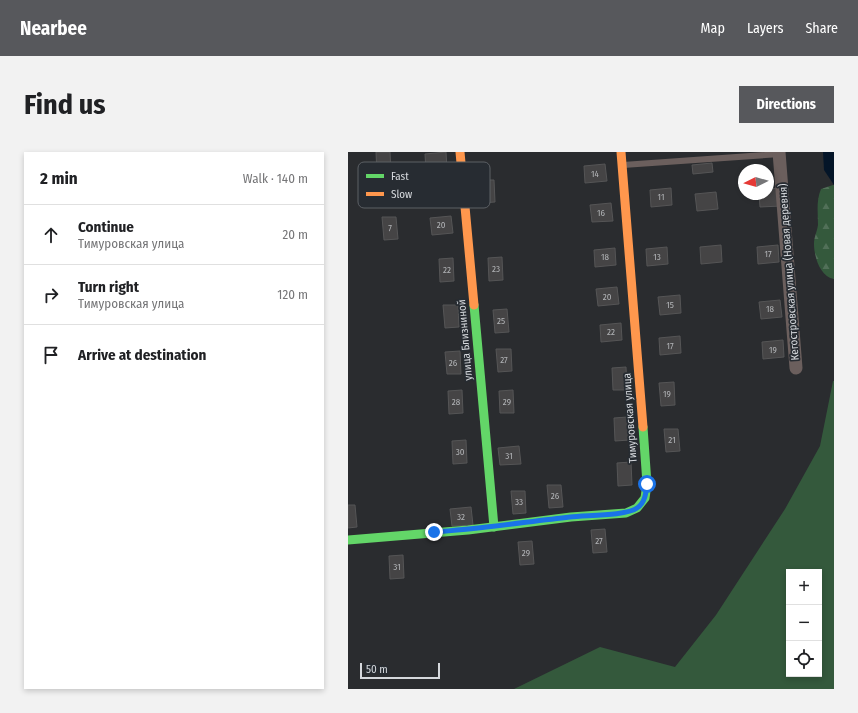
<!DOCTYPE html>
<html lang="en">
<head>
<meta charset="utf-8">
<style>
  body { margin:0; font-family:"Fira Sans Condensed",sans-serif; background:#f2f2f2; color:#202124 }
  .controls { position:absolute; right:12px; bottom:12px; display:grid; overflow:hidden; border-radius:0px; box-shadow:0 2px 6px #0003 }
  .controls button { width:36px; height:36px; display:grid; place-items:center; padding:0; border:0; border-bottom:1px solid #e0e0e0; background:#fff; color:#202124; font:20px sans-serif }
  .compass { position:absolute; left:390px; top:12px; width:36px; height:36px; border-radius:50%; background:#fff; box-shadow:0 2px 6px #0003; rotate:265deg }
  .scale { position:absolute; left:12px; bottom:10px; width:80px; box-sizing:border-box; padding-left:4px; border:2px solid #d6d9dd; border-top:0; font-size:11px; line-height:14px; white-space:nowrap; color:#d6d9dd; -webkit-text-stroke:3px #272c32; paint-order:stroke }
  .stop { position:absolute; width:12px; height:12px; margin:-9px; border:3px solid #1a73e8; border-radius:50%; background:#fff }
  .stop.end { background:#1a73e8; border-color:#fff; box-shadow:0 1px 4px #0008 }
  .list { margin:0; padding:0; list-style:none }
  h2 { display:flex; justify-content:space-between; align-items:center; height:52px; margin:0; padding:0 16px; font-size:17px }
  h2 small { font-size:13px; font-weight:400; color:#757577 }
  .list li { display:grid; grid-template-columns:26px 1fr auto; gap:12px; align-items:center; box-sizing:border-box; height:60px; padding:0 16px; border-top:1px solid #e0e0e0 }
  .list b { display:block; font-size:15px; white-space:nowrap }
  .list p { margin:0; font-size:13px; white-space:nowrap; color:#757577 }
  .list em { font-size:13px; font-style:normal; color:#757577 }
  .icon { flex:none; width:22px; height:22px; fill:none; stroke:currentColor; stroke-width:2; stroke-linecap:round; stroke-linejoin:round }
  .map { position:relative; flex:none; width:486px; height:537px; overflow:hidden; border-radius:0px }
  header { display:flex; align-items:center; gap:24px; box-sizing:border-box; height:56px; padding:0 20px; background:#57585c; color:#fff }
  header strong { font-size:19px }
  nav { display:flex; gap:22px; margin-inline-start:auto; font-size:14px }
  .intro { display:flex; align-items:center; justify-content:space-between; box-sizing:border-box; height:96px; padding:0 24px }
  h1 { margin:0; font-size:28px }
  .button { padding:10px 18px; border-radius:0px; background:#57585c; color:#fff; font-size:14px; font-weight:700 }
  main { display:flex; gap:24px; padding:0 24px }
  aside { flex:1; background:#fff; border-radius:0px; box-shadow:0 2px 6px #0003 }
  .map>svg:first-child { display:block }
</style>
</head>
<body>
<header>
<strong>Nearbee</strong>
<nav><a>Map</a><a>Layers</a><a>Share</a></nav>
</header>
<div class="intro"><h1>Find us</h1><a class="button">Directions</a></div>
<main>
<aside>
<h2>2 min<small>Walk · 140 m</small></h2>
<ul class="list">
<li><svg class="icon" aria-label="ahead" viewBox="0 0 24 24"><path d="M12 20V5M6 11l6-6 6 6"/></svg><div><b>Continue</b><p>Тимуровская улица</p></div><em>20 m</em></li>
<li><svg class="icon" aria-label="right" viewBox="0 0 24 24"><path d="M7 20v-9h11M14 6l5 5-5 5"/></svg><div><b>Turn right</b><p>Тимуровская улица</p></div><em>120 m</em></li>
<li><svg class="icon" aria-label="arrive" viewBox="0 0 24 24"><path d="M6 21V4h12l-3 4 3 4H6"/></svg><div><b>Arrive at destination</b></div></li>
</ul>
</aside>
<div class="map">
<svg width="486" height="537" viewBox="0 0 486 537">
  <defs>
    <pattern id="forest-firs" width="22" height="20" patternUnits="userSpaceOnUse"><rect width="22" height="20" fill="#34593c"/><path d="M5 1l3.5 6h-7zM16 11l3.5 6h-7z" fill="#517058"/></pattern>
  </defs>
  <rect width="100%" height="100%" fill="#2a2c2f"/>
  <!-- green -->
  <path fill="#34593c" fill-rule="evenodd" d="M485,229h1v308h-320l86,-42 75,20 41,-52 69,-106 35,-63zM441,420h30v102h-30z"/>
  <!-- forest -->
  <path fill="url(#forest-firs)" d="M485,33h1v94c-14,-2 -20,-23 -20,-35 0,-7 3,-12 4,-19 0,-12 -2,-24 3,-36z"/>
  <!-- water -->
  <path fill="#041528" d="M475,0h11v33l-10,-15z"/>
  <!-- building -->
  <g fill="#454445" stroke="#555556">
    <path d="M28,0h14l1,22 -14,1z"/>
    <path d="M98,0l1,18 -21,1 -1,-17z"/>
    <path d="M364,11l1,9 -20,2 -1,-9z"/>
    <path d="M257,12l2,17 -22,2 -1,-17z"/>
    <path d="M132,28h14l1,22 -14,1z"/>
    <path d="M323,36l1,17 -21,2 -1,-17z"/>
    <path d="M432,36l1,18 -21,1 -1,-13h9v-5z"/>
    <path d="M368,40l2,17 -21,2 -2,-17z"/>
    <path d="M263,51l2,18 -21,1 -2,-17z"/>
    <path d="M103,64l2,17 -21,2 -2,-17z"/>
    <path d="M34,65h14l2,22 -14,1z"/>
    <path d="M373,93l1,17 -21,2 -1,-17z"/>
    <path d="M430,93l1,17 -21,2 -1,-17z"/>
    <path d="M319,95l1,17 -21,2 -1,-17z"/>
    <path d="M267,96l1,17 -21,2 -1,-17z"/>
    <path d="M154,105l1,23 -14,1 -1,-23z"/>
    <path d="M105,106l1,23 -14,1 -1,-23z"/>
    <path d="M269,135l2,17 -21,2 -2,-17z"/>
    <path d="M332,143l1,18 -21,2 -2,-18z"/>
    <path d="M432,148l2,17 -21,2 -2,-17z"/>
    <path d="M95,153h15l1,22 -14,1z"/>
    <path d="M159,157l2,23 -14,1 -2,-23z"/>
    <path d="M273,171l1,17 -21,2 -1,-17z"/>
    <path d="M332,184l1,17 -21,2 -1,-17z"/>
    <path d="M435,188l1,17 -21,2 -1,-17z"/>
    <path d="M148,197h15l1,22 -14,1z"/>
    <path d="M112,199l1,23h-14l-2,-22z"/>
    <path d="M278,215l1,23h-14l-1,-22z"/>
    <path d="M326,230l1,23 -14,1 -2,-23z"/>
    <path d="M114,238l1,23 -14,1 -1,-23z"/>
    <path d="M165,238l1,23h-14l-1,-22z"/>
    <path d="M280,265l2,23 -15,1 -1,-23z"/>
    <path d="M316,277h14l2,22 -14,1z"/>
    <path d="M118,288l1,23 -14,1 -1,-23z"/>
    <path d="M171,294l2,18 -21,1 -2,-17z"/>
    <path d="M283,310l1,23 -14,1 -1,-23z"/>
    <path d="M199,333h14l2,22 -14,1z"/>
    <path d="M163,339h14l1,22 -13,1z"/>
    <path d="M0,353h7l2,22 -9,1z"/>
    <path d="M123,355l2,18 -21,1 -2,-17z"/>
    <path d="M257,377l2,23 -14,1 -2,-23z"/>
    <path d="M184,389l2,23 -14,1 -2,-23z"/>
    <path d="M55,403l1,23 -14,1 -1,-23z"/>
  </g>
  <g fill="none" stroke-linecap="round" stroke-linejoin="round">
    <!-- lane -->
    <path stroke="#6b5f5d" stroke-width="6" d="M275,13l157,-11"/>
    <!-- street -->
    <path stroke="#6b5f5d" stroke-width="13" d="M431,0l17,216"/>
    <!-- fast -->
    <g stroke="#63d668" stroke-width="9">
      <path d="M126,153l20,222"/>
      <path d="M0,388l120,-10 103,-13 55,-4 11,-5 8,-10 2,-14 -4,-57"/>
    </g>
    <!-- slow -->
    <g stroke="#ff974d" stroke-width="9">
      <path d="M112,0l14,153"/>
      <path d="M273,0l22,275"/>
    </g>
  </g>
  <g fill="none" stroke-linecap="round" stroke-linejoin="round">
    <!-- route -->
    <path stroke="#1a73e8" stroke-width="5" d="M86,380c45,-3 91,-10 136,-15 15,-2 56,-1 67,-9 8,-5 9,-15 10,-24"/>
  </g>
  <g text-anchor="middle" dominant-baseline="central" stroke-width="3.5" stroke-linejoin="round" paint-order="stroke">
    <!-- number labels -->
    <g font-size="9" fill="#b2b4b7">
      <text x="247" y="22">14</text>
      <text x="313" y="45">11</text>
      <text x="253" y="61">16</text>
      <text x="93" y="73">20</text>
      <text x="42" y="76">7</text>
      <text x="420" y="102">17</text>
      <text x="257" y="105">18</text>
      <text x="309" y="105">13</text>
      <text x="148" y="117">23</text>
      <text x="99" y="118">22</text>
      <text x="259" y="145">20</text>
      <text x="322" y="153">15</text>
      <text x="422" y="157">18</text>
      <text x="153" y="169">25</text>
      <text x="263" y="180">22</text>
      <text x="322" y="194">17</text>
      <text x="425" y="198">19</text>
      <text x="156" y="208">27</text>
      <text x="105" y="211">26</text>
      <text x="319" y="242">19</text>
      <text x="108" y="250">28</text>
      <text x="159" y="250">29</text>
      <text x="324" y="288">21</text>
      <text x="112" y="300">30</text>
      <text x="161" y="304">31</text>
      <text x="207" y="344">26</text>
      <text x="171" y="350">33</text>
      <text x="113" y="365">32</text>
      <text x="251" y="389">27</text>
      <text x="178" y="401">29</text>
      <text x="49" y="415">31</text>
    </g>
    <!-- street labels -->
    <g font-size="11" fill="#d6d9dd" stroke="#272c32">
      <text transform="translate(441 120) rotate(-94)">Кегостровская улица (Новая деревня)</text>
      <text transform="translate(117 188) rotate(-95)">улица Близниной</text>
      <text transform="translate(282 266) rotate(-94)">Тимуровская улица</text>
    </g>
  </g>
  <!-- legend -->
  <rect x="10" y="10" width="132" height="46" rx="6" fill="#272c32" stroke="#5c6065" stroke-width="1"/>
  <rect x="18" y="22" width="18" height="4" fill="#63d668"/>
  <rect x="18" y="40" width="18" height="4" fill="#ff974d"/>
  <g font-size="11" fill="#d6d9dd">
    <text x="43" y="28">Fast</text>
    <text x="43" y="46">Slow</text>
  </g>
</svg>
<div class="controls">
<button>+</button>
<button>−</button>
<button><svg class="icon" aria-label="locate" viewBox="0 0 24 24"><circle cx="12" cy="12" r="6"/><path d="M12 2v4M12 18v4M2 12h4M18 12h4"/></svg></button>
</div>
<svg class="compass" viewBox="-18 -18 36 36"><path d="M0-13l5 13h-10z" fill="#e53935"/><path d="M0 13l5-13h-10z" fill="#757577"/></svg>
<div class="scale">50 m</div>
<div class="stop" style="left:299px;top:332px"></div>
<div class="stop end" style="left:86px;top:380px"></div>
</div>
</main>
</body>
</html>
